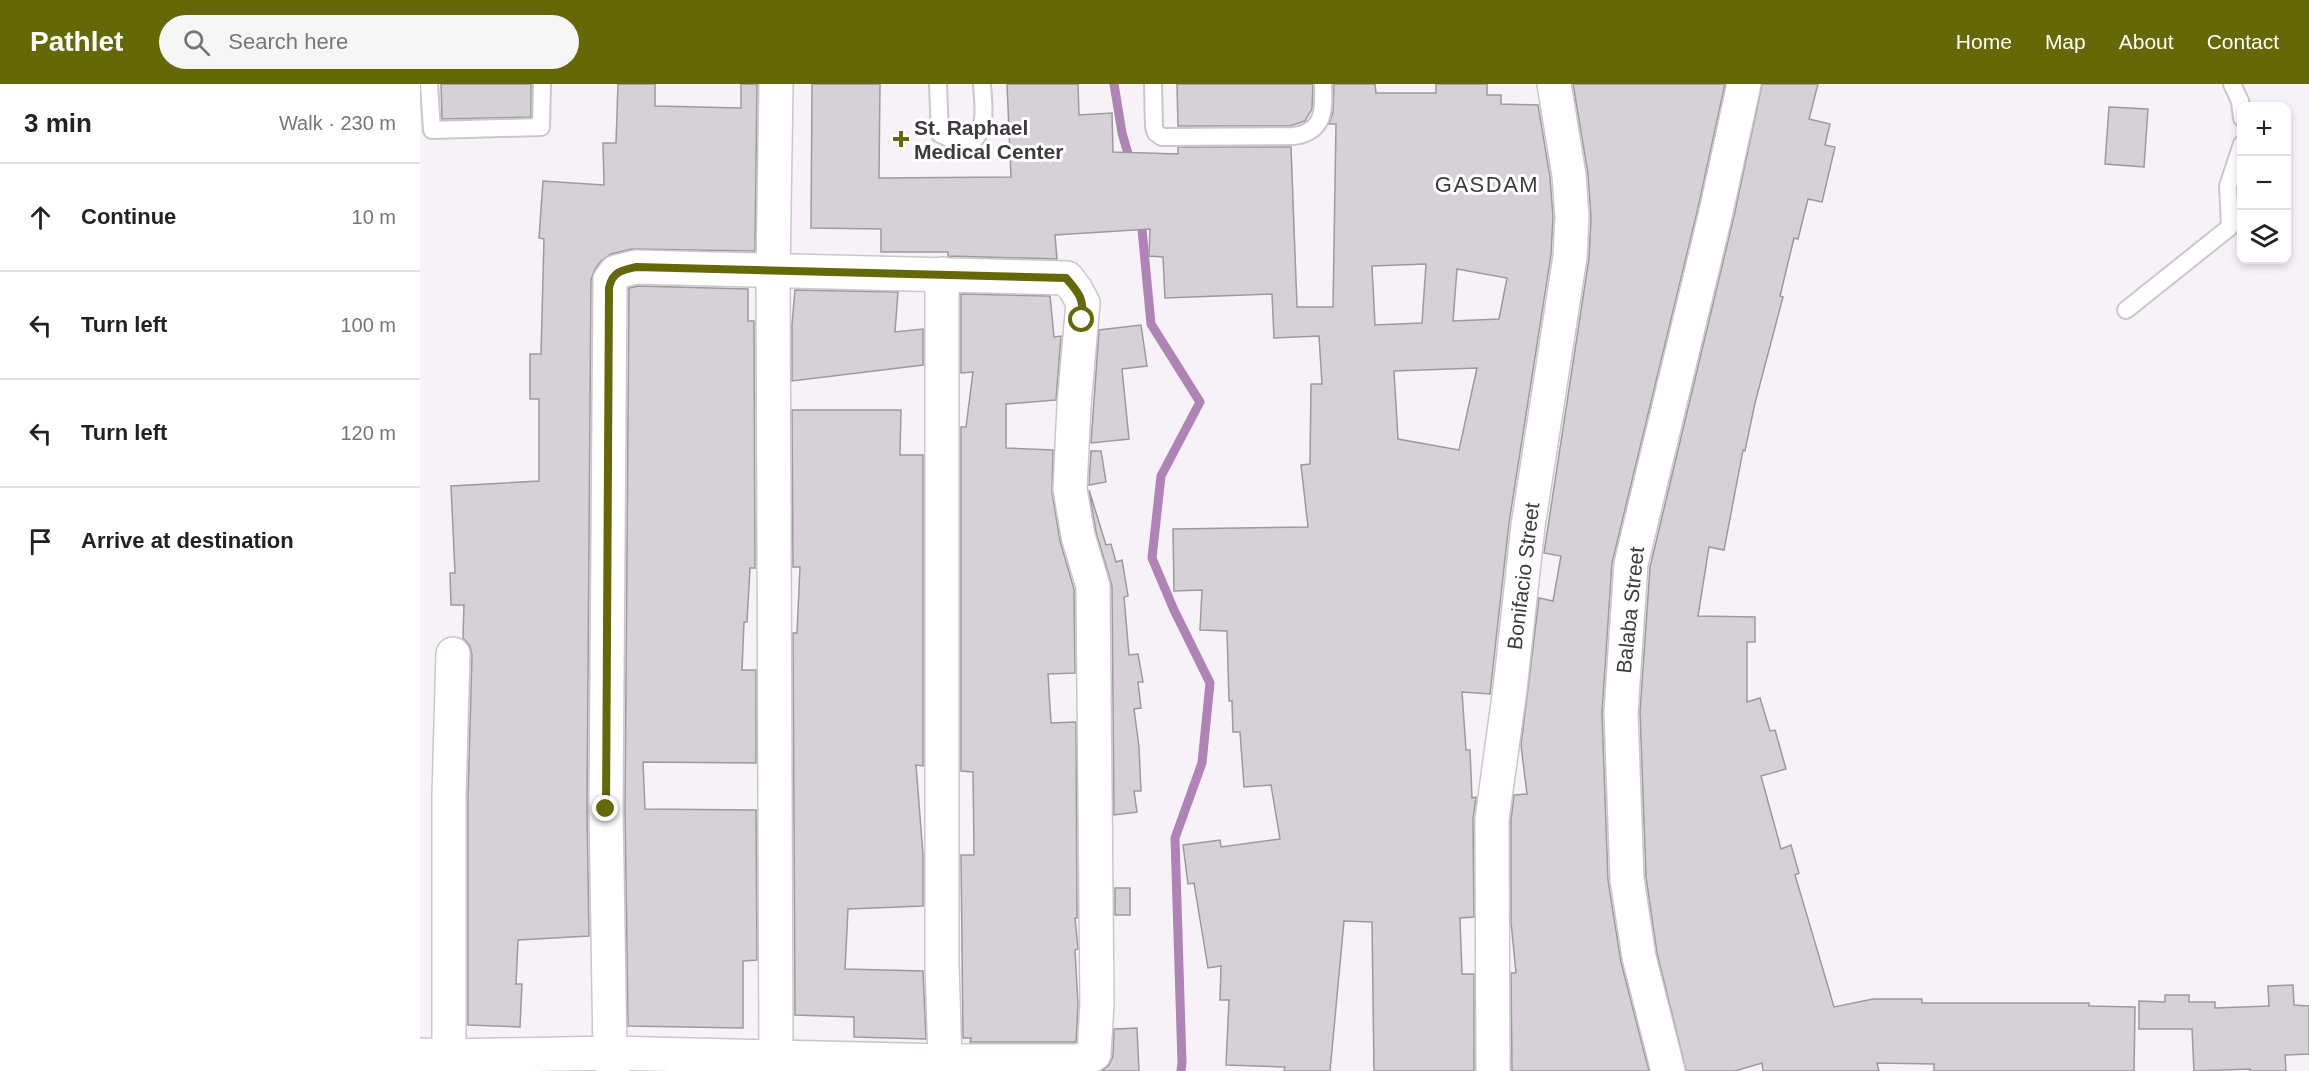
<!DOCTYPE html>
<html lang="en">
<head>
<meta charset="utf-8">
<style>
  body { margin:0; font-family:Arial,sans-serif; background:#f6f6f6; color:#222 }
  .controls { position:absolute; right:18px; top:18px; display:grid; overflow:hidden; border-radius:12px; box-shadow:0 3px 9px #0003 }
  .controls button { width:54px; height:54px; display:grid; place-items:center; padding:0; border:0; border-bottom:2px solid #e0e0e0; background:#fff; color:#222; font:30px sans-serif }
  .stop { position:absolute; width:18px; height:18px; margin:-14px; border:4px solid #656806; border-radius:50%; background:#fff }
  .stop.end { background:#656806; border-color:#fff; box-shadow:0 2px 6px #0008 }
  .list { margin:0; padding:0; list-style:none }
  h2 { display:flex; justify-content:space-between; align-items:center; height:78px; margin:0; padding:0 24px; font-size:26px }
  h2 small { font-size:20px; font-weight:400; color:#767676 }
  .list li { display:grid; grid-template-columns:39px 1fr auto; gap:18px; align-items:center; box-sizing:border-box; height:108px; padding:0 24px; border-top:2px solid #e0e0e0 }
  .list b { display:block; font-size:22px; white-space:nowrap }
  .list em { font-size:20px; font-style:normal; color:#767676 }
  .icon { flex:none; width:33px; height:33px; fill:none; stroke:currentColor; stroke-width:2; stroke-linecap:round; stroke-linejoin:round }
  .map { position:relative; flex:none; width:1889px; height:987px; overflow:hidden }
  header { display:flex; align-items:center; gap:36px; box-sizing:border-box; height:84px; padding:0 30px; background:#656806; color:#fff }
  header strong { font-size:28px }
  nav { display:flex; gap:33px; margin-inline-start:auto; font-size:21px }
  .search { width:420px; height:54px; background:#f6f6f6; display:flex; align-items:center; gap:15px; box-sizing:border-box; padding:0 21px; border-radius:33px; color:#767676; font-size:22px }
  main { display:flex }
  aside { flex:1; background:#fff }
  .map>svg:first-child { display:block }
</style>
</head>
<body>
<header>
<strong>Pathlet</strong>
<div class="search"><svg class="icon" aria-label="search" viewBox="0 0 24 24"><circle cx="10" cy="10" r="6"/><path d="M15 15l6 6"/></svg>Search here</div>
<nav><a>Home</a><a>Map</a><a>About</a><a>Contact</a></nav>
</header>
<main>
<aside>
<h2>3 min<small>Walk · 230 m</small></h2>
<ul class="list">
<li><svg class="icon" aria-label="ahead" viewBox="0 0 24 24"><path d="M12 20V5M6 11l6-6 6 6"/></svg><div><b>Continue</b></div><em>10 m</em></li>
<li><svg class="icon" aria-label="left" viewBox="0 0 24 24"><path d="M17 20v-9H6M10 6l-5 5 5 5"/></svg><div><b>Turn left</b></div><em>100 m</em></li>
<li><svg class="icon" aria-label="left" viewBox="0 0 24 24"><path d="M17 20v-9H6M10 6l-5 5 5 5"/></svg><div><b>Turn left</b></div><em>120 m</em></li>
<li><svg class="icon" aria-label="arrive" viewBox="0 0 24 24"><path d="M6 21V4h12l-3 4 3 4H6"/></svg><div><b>Arrive at destination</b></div></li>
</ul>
</aside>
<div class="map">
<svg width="1889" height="987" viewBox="0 0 1889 987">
  <rect width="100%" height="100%" fill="#f7f2f7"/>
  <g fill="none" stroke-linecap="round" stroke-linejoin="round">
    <!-- stream -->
    <g stroke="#b083b7" stroke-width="9">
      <path d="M694,0l8,49 9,31"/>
      <path d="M721,135l10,105 49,78 -39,74 -9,82 22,52 36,73 -8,80 -27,75 7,225 -1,8"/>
    </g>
  </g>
  <!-- building -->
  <g fill="#d5d1d6" stroke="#9e999e" stroke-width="1.5" fill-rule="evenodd">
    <path d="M21,0h90v33l-89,2z"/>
    <path d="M198,0h37v22l86,2v-24h16l-2,167 -123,-2 -21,5 -10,7 -6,8 -4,11 -4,529 2,127 -71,4 -2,44h6l-2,43 -52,-2v-229l4,-141 -2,-9 -7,-8 1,-33h-13l-1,-32h5l-4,-87 88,-5v-82h-9v-45h11l3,-115 -5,-1 4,-57 61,4 -1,-42h13z"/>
    <path d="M392,0h68l-1,94 132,-1 -4,-93h71l1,31 33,-2 1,39 65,2v-7h113l6,160h36l3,-183h-7l4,-12 1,-28h41l1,9h60v-9h51v11h14v9l37,1 12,72 3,40 -2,38 -42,268 -19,171 -28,-2 4,58h4l2,48 4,-1 -3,22 1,98 -14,1 2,56h12v97h-100l-2,-149 -28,-1 -14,150h-46l1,-4 -59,-2 3,-65h-9l1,-34 -13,2 -14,-85 -6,1 -5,-39 37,-5 1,7 59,-8 -9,-54 -27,2 -4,-55h-7l-1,-31h-3l-2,-70 -27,-1 2,-40 -28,1 -1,-62 135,-2 -7,-62 9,-1 1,-80h11l-3,-48 -45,2 -2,-44 -107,4 -2,-41 -14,-1 1,-27 -95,6 2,24 -109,-3v-4h-67v-23l-70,-1zM1006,180l-4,59 -47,2 -3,-59zM1037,185l50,9 -8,41 -46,2zM1057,284l-18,82 -61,-11 -4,-68z"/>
    <path d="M757,0h136l-1,25 -7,12 -15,5h-112z"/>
    <path d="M1153,0h152l-27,124 -86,355 -10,150 6,167 13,82 28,109h-137l-1,-98h5l-5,-51v-102l3,-25 13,-1 -6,-49 18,-147 14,3 8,-45 -17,-3 45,-295 2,-40 -3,-44z"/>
    <path d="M1342,0h56l-9,35 21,5 -5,21 10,2 -13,55 -14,-3 -10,40 -4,-1 -14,58 3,1 -28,106 -10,48 -2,-1 -19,100 -15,-3 -11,69 57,1v25h-8v60l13,-4 10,33 5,-1 11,39 -25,7 20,73 10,-4 8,28 -4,2 39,132 39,-8h49v4h167v3l46,1 -1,64h-200v-7l-57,-1 2,8h-116l-1,-8 -27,8h-49l-29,-118 -11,-76 -6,-165 10,-145 84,-351z"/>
    <path d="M1689,23l39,2 -4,58 -39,-3z"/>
    <path d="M218,202l110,3v32h6l1,247h-5l-3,54h-3l-2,48h14v93l-113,-1 2,47 111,1 1,150 -14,1v67l-115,-2 -3,-217 4,-521z"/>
    <path d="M375,206l103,2 -3,40 28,-3v36l-131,16v-56z"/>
    <path d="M541,210l89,2 4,41 7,-1 -5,64 -50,4v44l47,2 -1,42 8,49 14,48 1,84 -27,1 3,49 25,-1 1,196h-2l3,31 -3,1 3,55 -2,37h-106l1,-4h-8l-2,-183h13l-1,-83 -12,-1v-344h5l7,-55 -12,1z"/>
    <path d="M721,241l6,41 -25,3 7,70 -38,4 8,-113z"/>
    <path d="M372,326h109l-1,45h23v311l-7,-1 7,90v51l-75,3 -3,60 78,2 3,68 -72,-2v-20l-59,-2 -2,-382h4l3,-66h-7z"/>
    <path d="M671,367h10l5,31 -17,3z"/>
    <path d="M669,406l17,55 5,-1 5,18 6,-2 6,36 -4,1 5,58 9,-1 5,28h-5l3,26 -7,1 5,38 2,44h-7l3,21 -23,3 -2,-229 -16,-54z"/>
    <rect x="695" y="804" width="15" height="27"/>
    <path d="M1873,901l1,20 15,1v48l-24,1 1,16h-36v-2l-56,2 -2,-42h-53v-28l26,1v-7h24v7h26v6l54,-2 -1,-20z"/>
    <path d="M717,944l2,43h-37l7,-6 4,-9 1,-27z"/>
  </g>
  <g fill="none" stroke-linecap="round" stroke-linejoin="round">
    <!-- lane casing -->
    <g stroke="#cbc6cc" stroke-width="20">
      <g id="lane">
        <path d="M9,0l3,46 109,-3 1,-43"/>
        <path d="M518,0l2,50 13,6 20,1c15,-15 10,-38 9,-57"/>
        <path d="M733,0l1,43 2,6 6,4 132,-1c31,-5 30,-26 29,-52"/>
        <path d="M1812,0l8,17 2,17"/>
        <path d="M1706,226l104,-83 -2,-41 14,-42"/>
      </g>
    </g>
    <!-- street casing -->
    <g stroke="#cbc6cc" stroke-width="36">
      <g id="street">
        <path d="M356,0l-3,188 3,786"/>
        <path d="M522,190v690l3,97"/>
        <path d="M0,971l29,1 161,-3 335,8h135l14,-7 3,-50 -4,-418 -15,-50 -8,-47 4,-84 9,-102 -7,-13 -9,-12 -431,-11 -20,5 -6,8 -4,529 4,244 3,18"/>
        <path d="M29,972v-260l4,-142"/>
        <path d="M1073,987l-1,-252 18,-130 18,-163 42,-269 2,-40 -3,-42 -15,-91"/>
        <path d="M1248,987l-29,-114 -12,-78 -6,-167 10,-148 85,-352 28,-128"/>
      </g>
    </g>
    <!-- lane -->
    <use href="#lane" stroke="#fff" stroke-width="16"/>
    <!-- street -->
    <use href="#street" stroke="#fff" stroke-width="33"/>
  </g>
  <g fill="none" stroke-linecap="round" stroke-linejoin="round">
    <!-- route -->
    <path stroke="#656806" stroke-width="8" d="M186,725l3,-521c3,-16 13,-18 27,-21l430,11c14,16 18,21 16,42"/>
  </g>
  <!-- markers -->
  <path fill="#656806" stroke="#fff" stroke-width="2" d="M478 46h6v6h6v6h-6v6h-6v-6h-6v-6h6z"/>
  <g text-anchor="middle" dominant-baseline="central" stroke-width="6" stroke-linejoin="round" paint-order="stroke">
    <!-- poi labels -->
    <g font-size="21" font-weight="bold" fill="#3d3b3d" stroke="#fff" text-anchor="start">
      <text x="494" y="43">St. Raphael<tspan x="494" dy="24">Medical Center</tspan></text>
    </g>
    <!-- street labels -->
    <g font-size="21" fill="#3d3b3d" stroke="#fff">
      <text transform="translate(1103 492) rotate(-83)">Bonifacio Street</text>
      <text transform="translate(1210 526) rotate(-84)">Balaba Street</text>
    </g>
    <!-- neighbourhood labels -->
    <g font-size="22" letter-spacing="1.5" fill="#3d3b3d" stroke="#fff">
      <text x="1067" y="100">GASDAM</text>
    </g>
  </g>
</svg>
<div class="controls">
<button>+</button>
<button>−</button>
<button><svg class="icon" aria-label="layers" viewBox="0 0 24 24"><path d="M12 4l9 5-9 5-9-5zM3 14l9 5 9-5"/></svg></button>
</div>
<div class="stop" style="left:662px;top:236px"></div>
<div class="stop end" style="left:186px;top:725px"></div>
</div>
</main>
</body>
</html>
